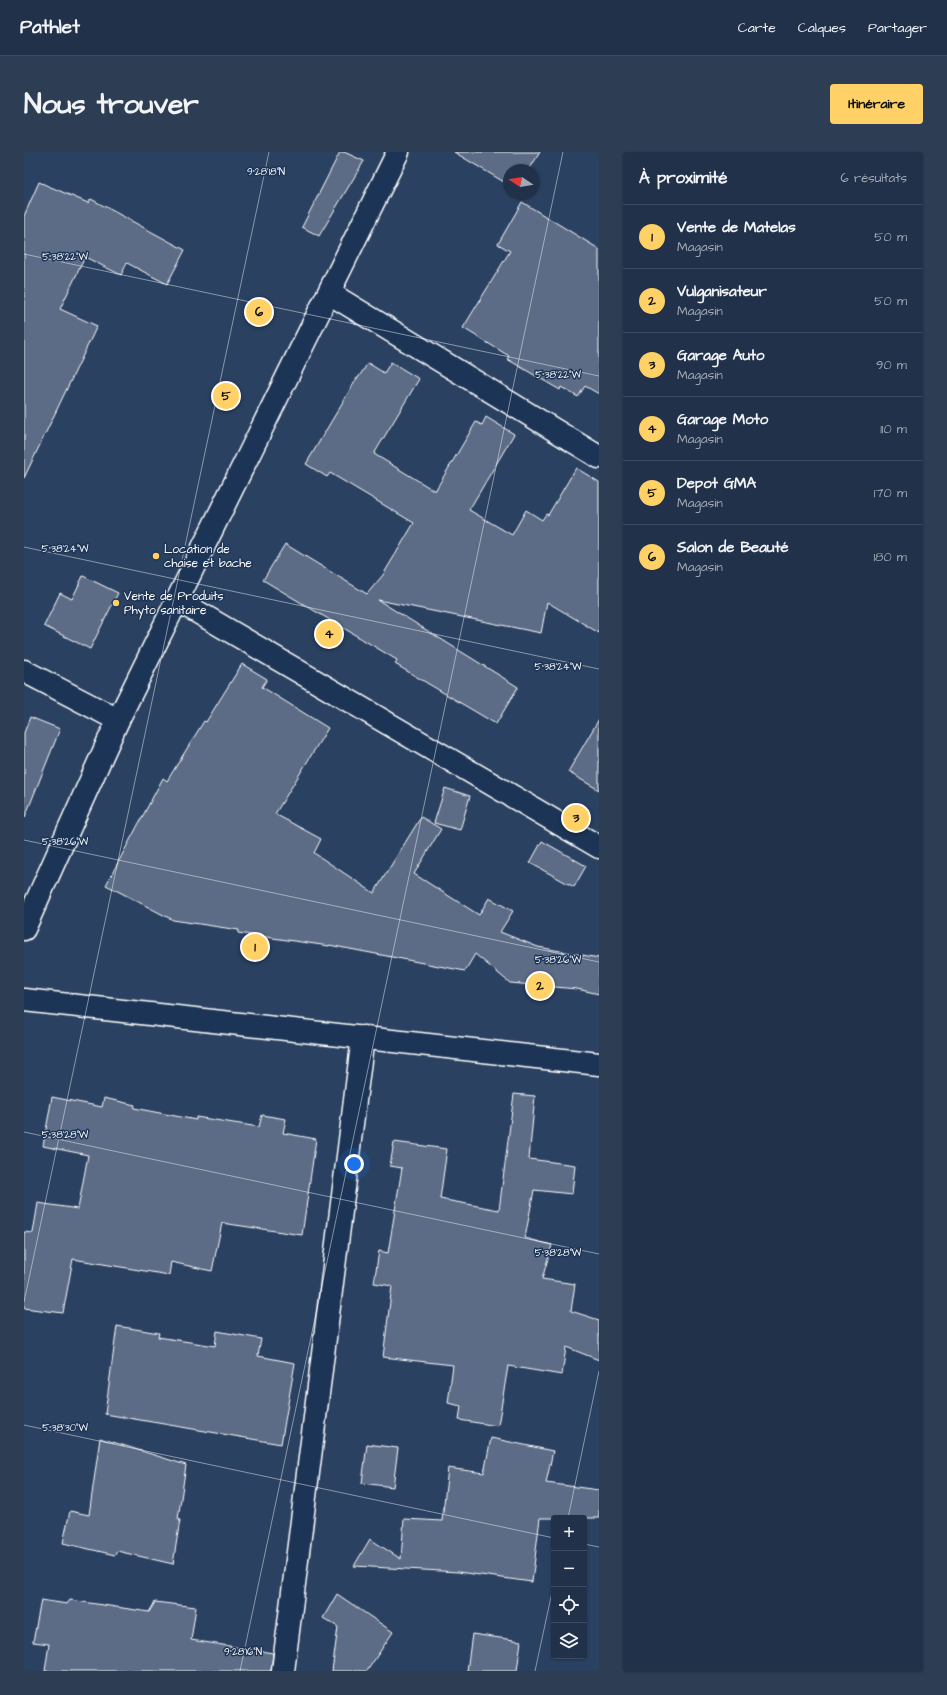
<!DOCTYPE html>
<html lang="fr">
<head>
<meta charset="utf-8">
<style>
  body { margin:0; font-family:"Architects Daughter",sans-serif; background:#2d3d53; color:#f1f3f6 }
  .controls { position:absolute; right:12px; bottom:12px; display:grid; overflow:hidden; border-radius:4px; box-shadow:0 1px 3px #0004 }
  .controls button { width:36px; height:36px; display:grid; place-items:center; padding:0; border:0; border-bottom:1px solid #3d4c61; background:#203149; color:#f1f3f6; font:20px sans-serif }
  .compass { position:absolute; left:479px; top:12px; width:36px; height:36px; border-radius:50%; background:#203149; box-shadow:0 1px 3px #0004; rotate:282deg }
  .you { position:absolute; left:330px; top:1012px; width:14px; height:14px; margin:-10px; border:3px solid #fff; border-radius:50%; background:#1a73e8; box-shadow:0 0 0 6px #1a73e833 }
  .badge { display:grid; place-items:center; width:26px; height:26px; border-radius:50%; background:#ffd166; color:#111; font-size:13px; font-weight:700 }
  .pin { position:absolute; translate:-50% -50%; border:2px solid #fff; box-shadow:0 1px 4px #0006 }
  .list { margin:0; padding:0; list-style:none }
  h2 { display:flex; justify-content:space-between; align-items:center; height:52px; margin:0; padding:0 16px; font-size:17px }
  h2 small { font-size:13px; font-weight:400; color:#a2a9b4 }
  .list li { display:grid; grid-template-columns:26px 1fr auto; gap:12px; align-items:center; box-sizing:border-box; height:64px; padding:0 16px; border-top:1px solid #3d4c61 }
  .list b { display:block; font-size:15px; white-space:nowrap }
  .list p { margin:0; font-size:13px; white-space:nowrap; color:#a2a9b4 }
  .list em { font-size:13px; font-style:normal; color:#a2a9b4 }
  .icon { flex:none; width:22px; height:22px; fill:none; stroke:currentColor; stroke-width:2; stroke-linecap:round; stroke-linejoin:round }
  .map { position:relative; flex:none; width:575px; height:1519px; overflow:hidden; border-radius:4px }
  header { display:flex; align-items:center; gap:24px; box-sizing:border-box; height:56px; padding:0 20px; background:#203149; border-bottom:1px solid #3d4c61 }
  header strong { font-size:19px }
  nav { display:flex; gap:22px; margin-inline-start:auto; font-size:14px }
  .intro { display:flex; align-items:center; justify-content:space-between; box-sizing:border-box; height:96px; padding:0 24px }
  h1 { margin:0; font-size:28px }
  .button { padding:10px 18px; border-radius:4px; background:#ffd166; color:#111; font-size:14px; font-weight:700 }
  main { display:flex; gap:24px; padding:0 24px }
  aside { flex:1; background:#203149; border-radius:4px; box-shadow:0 1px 3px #0004 }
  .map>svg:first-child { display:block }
</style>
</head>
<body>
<header>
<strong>Pathlet</strong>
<nav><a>Carte</a><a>Calques</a><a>Partager</a></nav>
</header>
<div class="intro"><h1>Nous trouver</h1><a class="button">Itinéraire</a></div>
<main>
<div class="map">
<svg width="575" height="1519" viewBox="0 0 575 1519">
  <rect width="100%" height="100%" fill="#2a4161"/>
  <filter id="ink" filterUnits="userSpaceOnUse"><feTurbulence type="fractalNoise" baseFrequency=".025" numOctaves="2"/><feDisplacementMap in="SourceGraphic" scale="8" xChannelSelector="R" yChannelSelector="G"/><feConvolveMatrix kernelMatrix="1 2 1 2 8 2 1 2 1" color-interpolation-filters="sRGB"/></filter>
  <g filter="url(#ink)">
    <!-- building -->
    <g fill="#5b6c86" stroke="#fff">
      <path d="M316,0h4l20,9 -45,75 -17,-9z"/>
      <path d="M430,0h86l-11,18h-20v15z"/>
      <path d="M15,30l49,21 3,-4 94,51 -18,34 -40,-21 -6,12 -36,-18 -25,52 37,17 -73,152v-262z"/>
      <path d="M498,50l77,47v145l-14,-8 -7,11 -17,-10 -1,3 -53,-31 2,-3 -46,-28 47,-77 -12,-7z"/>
      <path d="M367,210l28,17 -45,75 61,37 41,-69 6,3 4,-8 28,17 -45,76 43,25 14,-25 16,10 4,-6 2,1 28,-47 23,14v151l-52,-31 -6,31 -163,-33 140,87 -22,37 -101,-60 2,-4 -134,-80 22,-36 82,50 16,-19 31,-52 -84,-50 -3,4 -21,-13 51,-86h1l10,-15 16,10z"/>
      <path d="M59,424l35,17 -28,56 -46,-23 16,-33 12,6z"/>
      <path d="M218,512l25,15 -5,8 66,41 -53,86 46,25 -7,14 60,40 47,-76 20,12 -27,45 65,41 10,-17 24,13 -13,21 38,15 61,11v36l-22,-5 -67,-6 -35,-29 -10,17 -136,-26v1l-91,-13 1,-3 -66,-10 -67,-35 57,-107 4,3 37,-60 2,1z"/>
      <path d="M6,565l30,12 -35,88h-1v-84z"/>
      <path d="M575,567v71l-31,-18z"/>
      <path d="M421,636l25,8 -10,34 -26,-7z"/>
      <path d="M518,689l44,25 -12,21 -44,-24z"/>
      <path d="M490,942l21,2 -6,63 46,6 -3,29 -38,-4 -9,48 27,7 -10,34 33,5 -4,27 28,9v40l-33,-13 -4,28 -54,-9 -10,60 -39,-6 2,-14 -13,-3 5,-38 -70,-8 9,-71 -18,-3 5,-32 9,2 14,-85 -12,-2 4,-24 53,7 -7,50 59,11z"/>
      <path d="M28,945l50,10 2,-9 31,7 -1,3 62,12v-3l63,10 3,-12 24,4 -3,14 33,6 -14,96 -80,-12 -10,48 -41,-9 -2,13 -96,-16 -10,54 -39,-5v-76l9,1 5,-30 40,6 10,-54 -45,-9z"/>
      <path d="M93,1174l42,7 -1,4 57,9 2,-15 44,8 -3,17 37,7 -14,81 -176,-30z"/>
      <path d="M76,1286l86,27 -8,54 2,1 -7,44 -56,-13 -2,4 -52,-12 7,-32 19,4z"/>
      <path d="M467,1286l62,13 -7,32 53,7v28h-59l-8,64 -74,-10 -104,-6 16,-27 31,20 3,-40 38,2 6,-53 36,5z"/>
      <path d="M343,1292l31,4 -5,39 -31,-4z"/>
      <path d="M313,1442l56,38 -26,39h-35l6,-44 -15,-9z"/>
      <path d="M17,1448l26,4 3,-4 79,12 6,-10 41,5 -5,33 82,13 -2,18h-226l4,-27 -16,-2z"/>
      <path d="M448,1482l49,7 -4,30h-50z"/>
    </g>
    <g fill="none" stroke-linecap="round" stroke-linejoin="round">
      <!-- minor casing -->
      <g stroke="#fff" stroke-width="25">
        <g id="minor">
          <path d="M305,141l270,164"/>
          <path d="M153,448l422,247"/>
          <path d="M0,519l94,49"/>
          <path d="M0,777l94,-209 280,-568"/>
          <path d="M259,1519l80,-634"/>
        </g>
      </g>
      <!-- primary casing -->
      <g stroke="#fff" stroke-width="25">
        <path id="primary" d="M0,848l575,64"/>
      </g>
      <!-- minor -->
      <use href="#minor" stroke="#1d3557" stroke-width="22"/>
      <!-- primary -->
      <use href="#primary" stroke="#1d3557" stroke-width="22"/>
    </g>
  </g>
  <!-- ticks -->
  <path fill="none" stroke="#fff" stroke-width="1" stroke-opacity="0.45" d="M0,102l575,122M0,395l575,122M0,688l575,122M0,980l575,122M0,1150l245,-1150M0,1273l530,113M544,1366l31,-147M560,1392l15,3M216,1519l323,-1519M511,1519l19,-88"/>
  <!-- markers -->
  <g fill="#ffd166" stroke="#1d3557" stroke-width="1.5">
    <circle cx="132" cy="404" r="4"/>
    <circle cx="92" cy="451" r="4"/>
  </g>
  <g text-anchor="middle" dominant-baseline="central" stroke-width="3" stroke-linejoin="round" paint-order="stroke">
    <!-- poi labels -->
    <g font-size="12" fill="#fff" stroke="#1d3557" text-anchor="start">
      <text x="140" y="397">Location de<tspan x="140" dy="14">chaise et bache</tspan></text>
      <text x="100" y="444">Vente de Produits<tspan x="100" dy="14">Phyto sanitaire</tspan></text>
    </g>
  </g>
  <g font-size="10" text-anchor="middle" fill="#fff" stroke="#1d3557" stroke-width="3" stroke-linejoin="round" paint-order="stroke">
    <text x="242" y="23">9°28'18"N</text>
    <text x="41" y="108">5°38'22"W</text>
    <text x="534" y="226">5°38'22"W</text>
    <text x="41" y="400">5°38'24"W</text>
    <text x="534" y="518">5°38'24"W</text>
    <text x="41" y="693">5°38'26"W</text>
    <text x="534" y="811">5°38'26"W</text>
    <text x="41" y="986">5°38'28"W</text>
    <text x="534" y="1104">5°38'28"W</text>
    <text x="41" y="1279">5°38'30"W</text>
    <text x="219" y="1503">9°28'16"N</text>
  </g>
</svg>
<div class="controls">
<button>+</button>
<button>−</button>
<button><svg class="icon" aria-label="locate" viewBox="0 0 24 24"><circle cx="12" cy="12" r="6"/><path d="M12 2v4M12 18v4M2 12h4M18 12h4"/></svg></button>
<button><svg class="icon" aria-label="layers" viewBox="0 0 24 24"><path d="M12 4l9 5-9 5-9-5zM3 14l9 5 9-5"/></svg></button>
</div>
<svg class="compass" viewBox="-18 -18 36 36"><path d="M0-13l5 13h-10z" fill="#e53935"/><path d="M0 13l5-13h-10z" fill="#a2a9b4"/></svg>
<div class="you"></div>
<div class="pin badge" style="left:231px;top:795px">1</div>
<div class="pin badge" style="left:516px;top:834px">2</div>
<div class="pin badge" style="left:552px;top:666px">3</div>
<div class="pin badge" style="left:305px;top:482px">4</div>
<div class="pin badge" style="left:202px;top:244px">5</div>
<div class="pin badge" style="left:235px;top:160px">6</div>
</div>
<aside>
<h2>À proximité<small>6 résultats</small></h2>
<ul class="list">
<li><span class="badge">1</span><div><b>Vente de Matelas</b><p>Magasin</p></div><em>50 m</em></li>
<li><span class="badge">2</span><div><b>Vulganisateur</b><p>Magasin</p></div><em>50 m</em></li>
<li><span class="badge">3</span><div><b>Garage Auto</b><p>Magasin</p></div><em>90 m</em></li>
<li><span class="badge">4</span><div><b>Garage Moto</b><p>Magasin</p></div><em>110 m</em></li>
<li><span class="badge">5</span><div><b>Depot GMA</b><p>Magasin</p></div><em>170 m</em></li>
<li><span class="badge">6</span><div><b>Salon de Beauté</b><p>Magasin</p></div><em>180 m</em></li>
</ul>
</aside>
</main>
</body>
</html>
